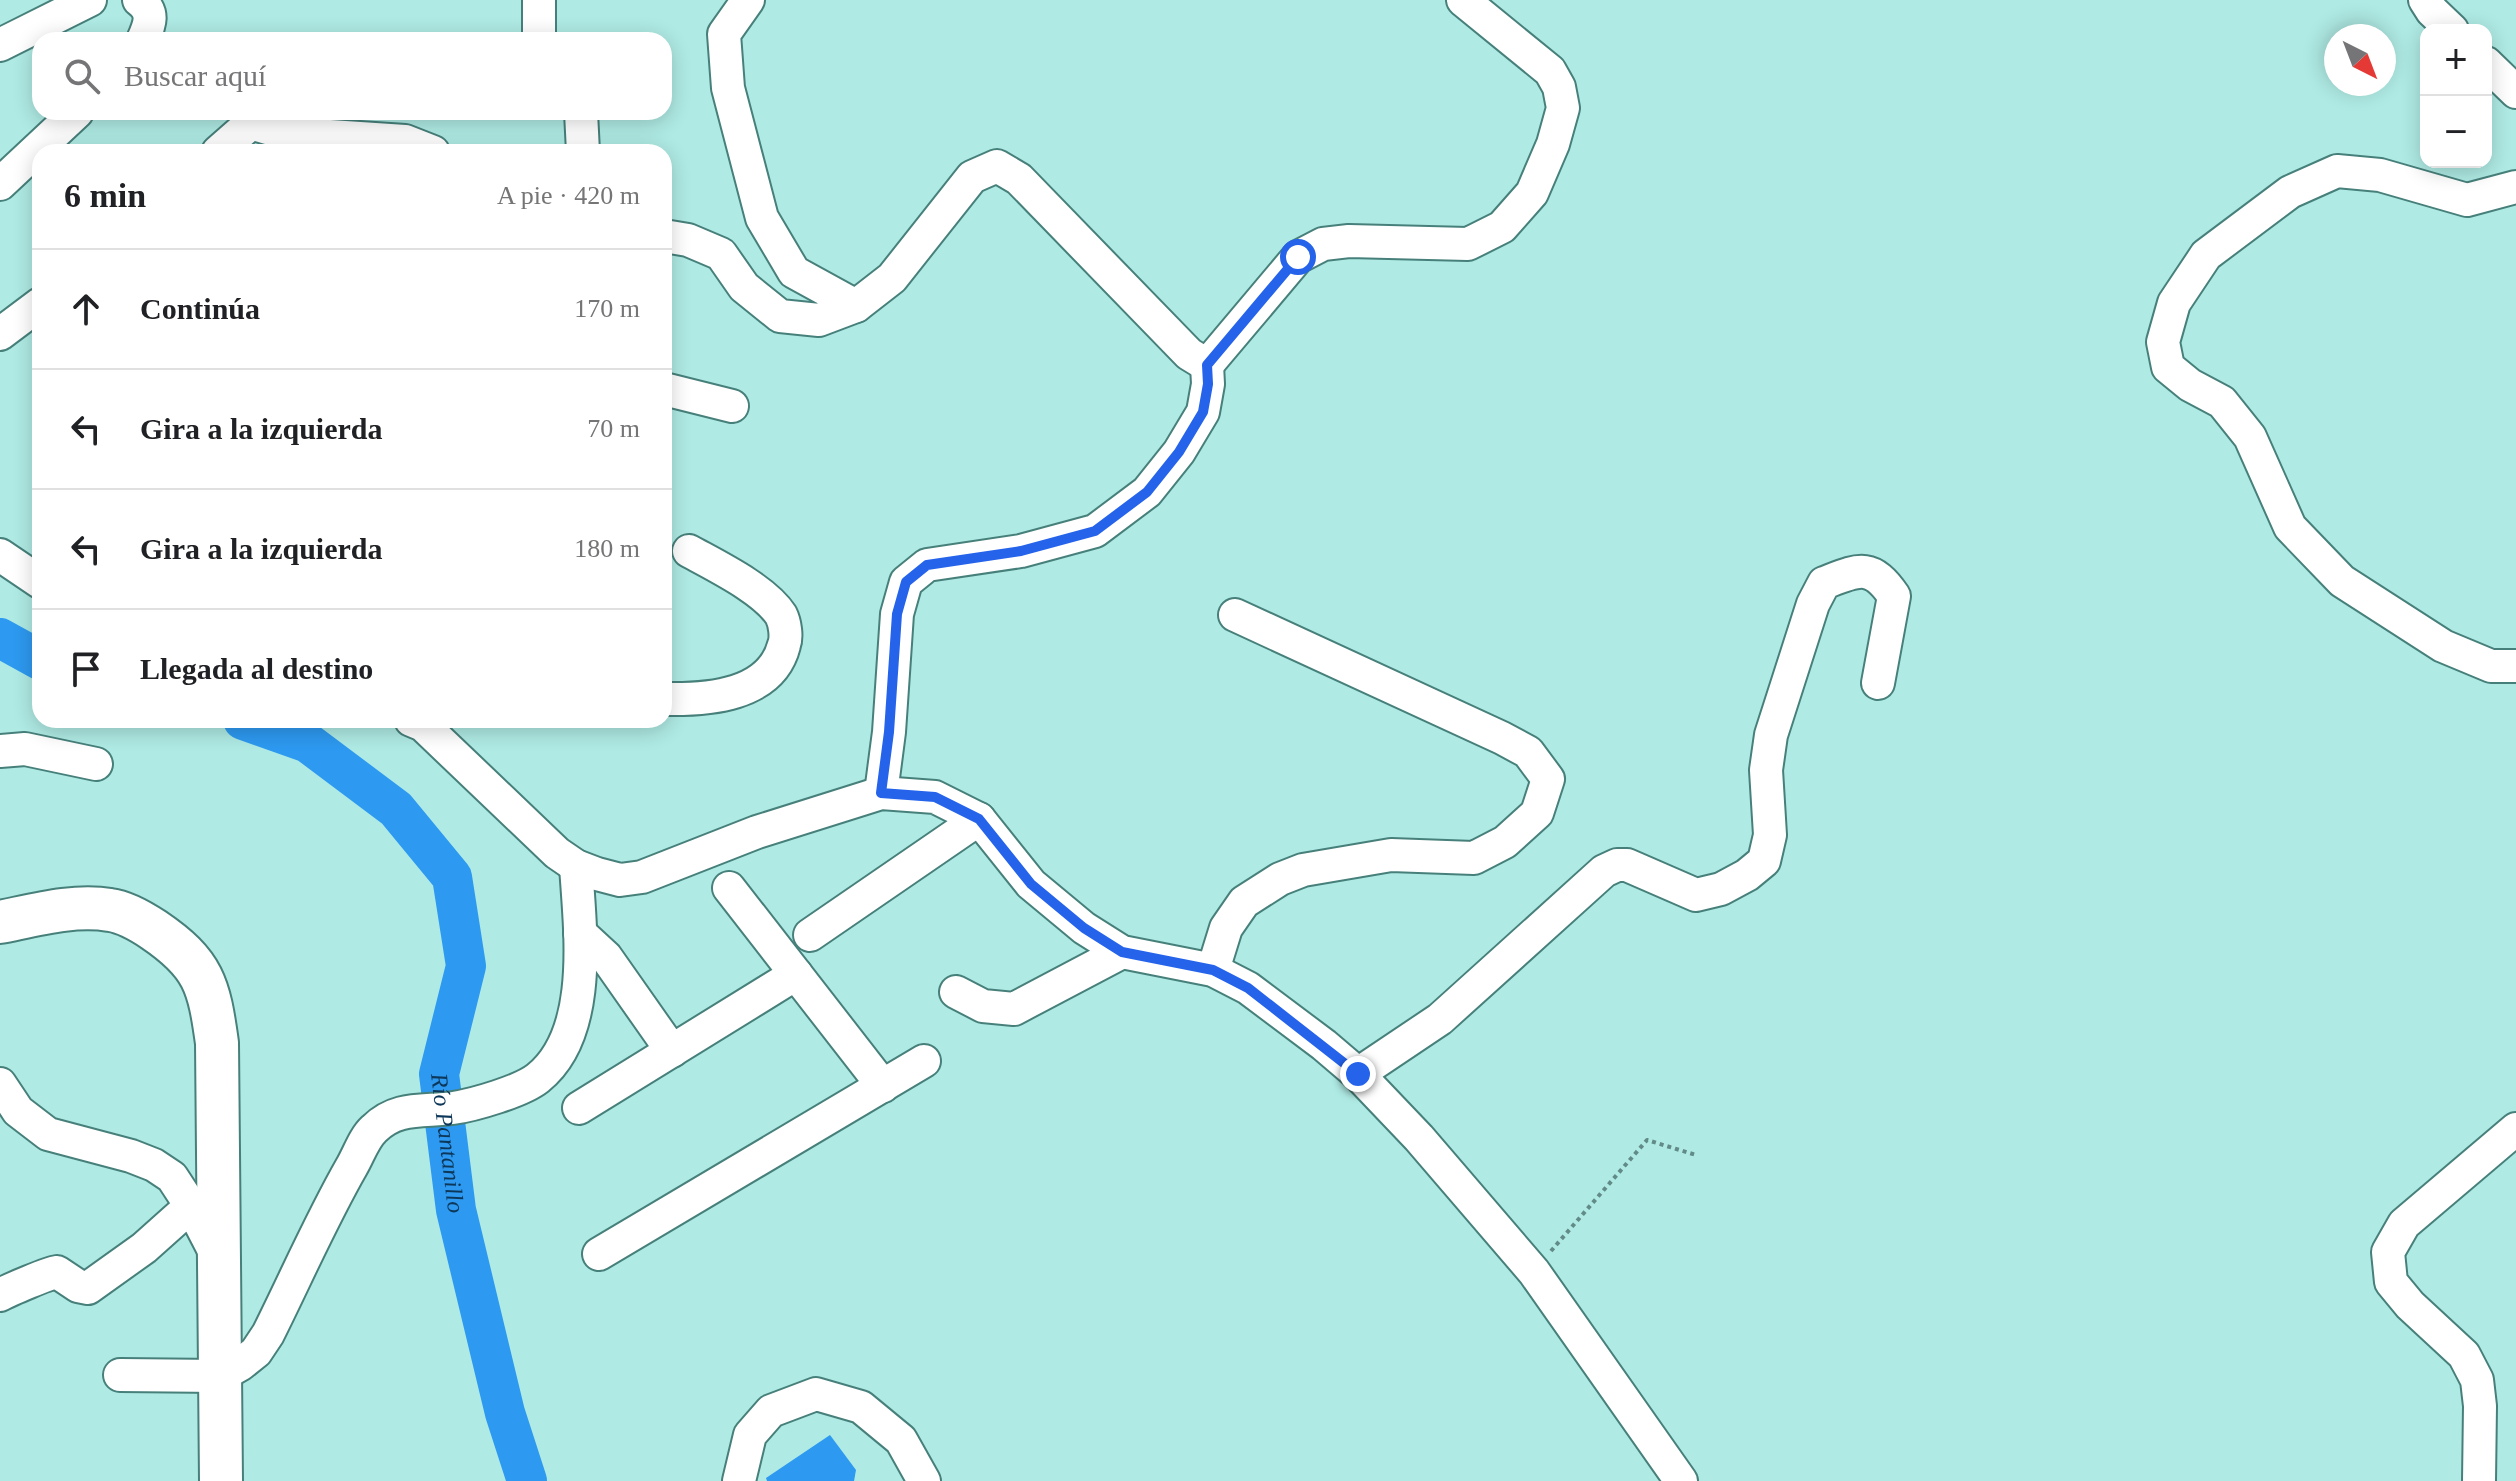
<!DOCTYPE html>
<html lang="es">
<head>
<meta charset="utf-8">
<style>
  body { margin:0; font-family:Georgia,serif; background:#f6f6f6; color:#202124 }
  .controls { position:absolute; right:24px; top:24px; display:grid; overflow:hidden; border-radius:16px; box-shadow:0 4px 20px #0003 }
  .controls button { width:72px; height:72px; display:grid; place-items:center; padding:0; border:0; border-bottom:2px solid #e0e0e0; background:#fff; color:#202124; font:40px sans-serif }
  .compass { position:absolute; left:2324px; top:24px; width:72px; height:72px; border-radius:50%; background:#fff; box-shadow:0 4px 20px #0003; rotate:138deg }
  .stop { position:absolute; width:24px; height:24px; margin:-18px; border:6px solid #2563eb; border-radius:50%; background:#fff }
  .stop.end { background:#2563eb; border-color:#fff; box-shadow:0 2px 8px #0008 }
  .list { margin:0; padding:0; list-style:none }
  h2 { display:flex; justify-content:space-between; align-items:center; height:104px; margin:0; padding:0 32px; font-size:34px }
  h2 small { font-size:26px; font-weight:400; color:#757577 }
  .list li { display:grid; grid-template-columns:52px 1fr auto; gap:24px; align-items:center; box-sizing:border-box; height:120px; padding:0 32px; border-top:2px solid #e0e0e0 }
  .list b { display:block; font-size:30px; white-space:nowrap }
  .list em { font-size:26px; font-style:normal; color:#757577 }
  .icon { flex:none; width:44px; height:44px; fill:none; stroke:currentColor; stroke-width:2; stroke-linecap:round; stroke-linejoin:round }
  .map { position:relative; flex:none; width:2516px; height:1481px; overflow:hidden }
  .search { position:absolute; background:#fff; box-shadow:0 4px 20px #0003; left:32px; top:32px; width:640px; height:88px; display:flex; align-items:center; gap:20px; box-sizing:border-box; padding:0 28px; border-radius:24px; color:#757577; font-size:30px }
  .panel { position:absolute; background:#fff; box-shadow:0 4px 20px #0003; left:32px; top:144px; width:640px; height:584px; border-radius:24px }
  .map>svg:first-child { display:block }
</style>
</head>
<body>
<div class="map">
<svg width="2516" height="1481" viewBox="0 0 2516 1481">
  <rect width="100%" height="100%" fill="#afeae4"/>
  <!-- water -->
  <path fill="#2d99f0" d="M830,1435l26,35 -2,11h-87l-1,-3z"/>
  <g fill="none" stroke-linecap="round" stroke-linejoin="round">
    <!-- river -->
    <g stroke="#2d99f0" stroke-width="40">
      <path d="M0,638l40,22"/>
      <path id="s1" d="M243,720l65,23 88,66 56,68 14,89 -27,108 17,136 49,203 22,68"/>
    </g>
    <!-- minor casing -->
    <g stroke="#47807b" stroke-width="36">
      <g id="minor">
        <path d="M139,0c16,12 11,24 4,40"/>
        <path d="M539,0v40"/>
        <path d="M748,0l-24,34 4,54 34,130 32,54 62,34"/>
        <path d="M2425,0l7,11 20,19"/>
        <path d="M0,45l90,-45"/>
        <path d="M2486,63l30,29"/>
        <path d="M581,112l2,40"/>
        <path d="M218,152l33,-29 33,10 121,8 28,11"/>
        <path d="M0,184l77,-72"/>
        <path d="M2516,187l-49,13 -87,-25 -43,-4 -47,21 -84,63 -32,48 -11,39 5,25 22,18 32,17 28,35 40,90 52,54 101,65 48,20h25"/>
        <path d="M664,236l24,4 33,14 23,33 36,29 39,4 37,-14 36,-28 80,-101 25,-11 22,13 170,175 18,11 91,-108 25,-13 26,-3 119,3 34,-17 30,-34 21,-49 10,-36 -4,-21 -9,-16 -87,-71"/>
        <path d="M0,334l40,-30"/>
        <path d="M664,389l68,17"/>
        <path d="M0,555l40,27"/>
        <path d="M664,699c44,1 107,-3 120,-54 3,-8 1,-22 -3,-30 -17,-26 -65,-49 -92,-64"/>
        <path d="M411,720l12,5 134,128 19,13 21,8 23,6 22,-3 115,-45 124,-39 54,4 44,22 52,65 53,44 38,24 91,18 35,18 76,57 34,29 61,64 115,134 147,209"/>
        <path d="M0,751l25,-2 71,15"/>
        <path d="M881,793l8,-61 8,-118 9,-32 21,-17 94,-14 74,-20 52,-39 32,-40 24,-40 5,-28 -1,-19"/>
        <path d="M729,888l154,198"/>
        <path d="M580,933l26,24 66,94"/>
        <path d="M810,935l169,-116"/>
        <path d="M1213,970l13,-42 18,-26 36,-23 23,-9 88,-15 83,3 31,-16 32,-29 11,-34 -20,-27 -26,-14 -267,-123"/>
        <path d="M956,992l27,14 31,3 108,-57"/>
        <path d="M1358,1074l82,-55 164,-148 13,-6h10l69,30 25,-6 26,-14 17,-14 6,-26 -4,-65 5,-35 42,-131 11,-21c34,-13 47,-21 70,13l-16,87"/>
        <path d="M0,1084l18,27 30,23 83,22 23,9 18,12 19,29"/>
        <path d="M579,1108l217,-134"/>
        <path d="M599,1254l325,-193"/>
        <path d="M0,1295c9,-5 49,-22 57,-23l21,14 10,2 56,-40 47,-42 27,52"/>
        <path d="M120,1375l100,1 21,-12 15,-12 12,-18c28,-56 53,-114 84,-168 7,-12 12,-28 22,-37 23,-23 49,-17 79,-21 21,-3 69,-17 85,-30 56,-45 42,-148 38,-212"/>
        <path d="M739,1481l11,-46 21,-24 45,-17 45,13 40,33 23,41"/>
        <path d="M2479,1481l1,-75 -3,-26 -13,-25 -54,-50 -19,-23 -3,-30 16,-28 112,-95"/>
      </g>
    </g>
    <!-- major casing -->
    <g stroke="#47807b" stroke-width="46">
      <path id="major" d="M0,922c35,-7 74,-18 110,-12 15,2 32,12 44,20 50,34 55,55 63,113l4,438"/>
    </g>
    <!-- path -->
    <path stroke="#628b87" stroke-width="4" stroke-dasharray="4 4" stroke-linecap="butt" d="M1551,1251l96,-111 49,15"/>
    <!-- minor -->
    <use href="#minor" stroke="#fff" stroke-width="32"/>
    <!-- major -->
    <use href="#major" stroke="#fff" stroke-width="42"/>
  </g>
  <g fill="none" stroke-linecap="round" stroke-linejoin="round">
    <!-- route -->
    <path stroke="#2563eb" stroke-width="10" d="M1298,257l-91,108 1,19 -5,28 -24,40 -32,40 -52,39 -74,20 -94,14 -21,17 -9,32 -8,118 -8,61 54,4 44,22 52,65 53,44 38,24 91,18 35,18 110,86"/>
  </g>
  <g text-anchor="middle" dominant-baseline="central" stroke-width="6" stroke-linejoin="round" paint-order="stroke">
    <!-- water labels -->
    <g font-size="24" font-style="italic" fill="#0d3759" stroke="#f9fffe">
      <text stroke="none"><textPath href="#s1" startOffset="538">Río Pantanillo</textPath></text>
    </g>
  </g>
</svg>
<div class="controls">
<button>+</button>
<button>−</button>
</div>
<svg class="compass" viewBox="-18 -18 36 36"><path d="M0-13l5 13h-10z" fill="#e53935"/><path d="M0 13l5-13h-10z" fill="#757577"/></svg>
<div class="stop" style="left:1298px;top:257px"></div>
<div class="stop end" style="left:1358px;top:1074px"></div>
<div class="search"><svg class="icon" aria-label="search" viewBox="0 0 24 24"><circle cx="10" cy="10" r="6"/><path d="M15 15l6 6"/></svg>Buscar aquí</div>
<section class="panel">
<h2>6 min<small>A pie · 420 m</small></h2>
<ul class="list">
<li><svg class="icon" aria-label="ahead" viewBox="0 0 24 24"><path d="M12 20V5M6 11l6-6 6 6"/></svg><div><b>Continúa</b></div><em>170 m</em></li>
<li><svg class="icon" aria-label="left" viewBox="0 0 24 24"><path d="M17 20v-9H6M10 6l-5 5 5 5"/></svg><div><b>Gira a la izquierda</b></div><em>70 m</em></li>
<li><svg class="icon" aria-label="left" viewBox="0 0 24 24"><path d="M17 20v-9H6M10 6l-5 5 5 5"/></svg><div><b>Gira a la izquierda</b></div><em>180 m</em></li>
<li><svg class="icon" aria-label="arrive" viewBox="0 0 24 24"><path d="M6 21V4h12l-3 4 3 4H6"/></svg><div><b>Llegada al destino</b></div></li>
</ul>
</section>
</div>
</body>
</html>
